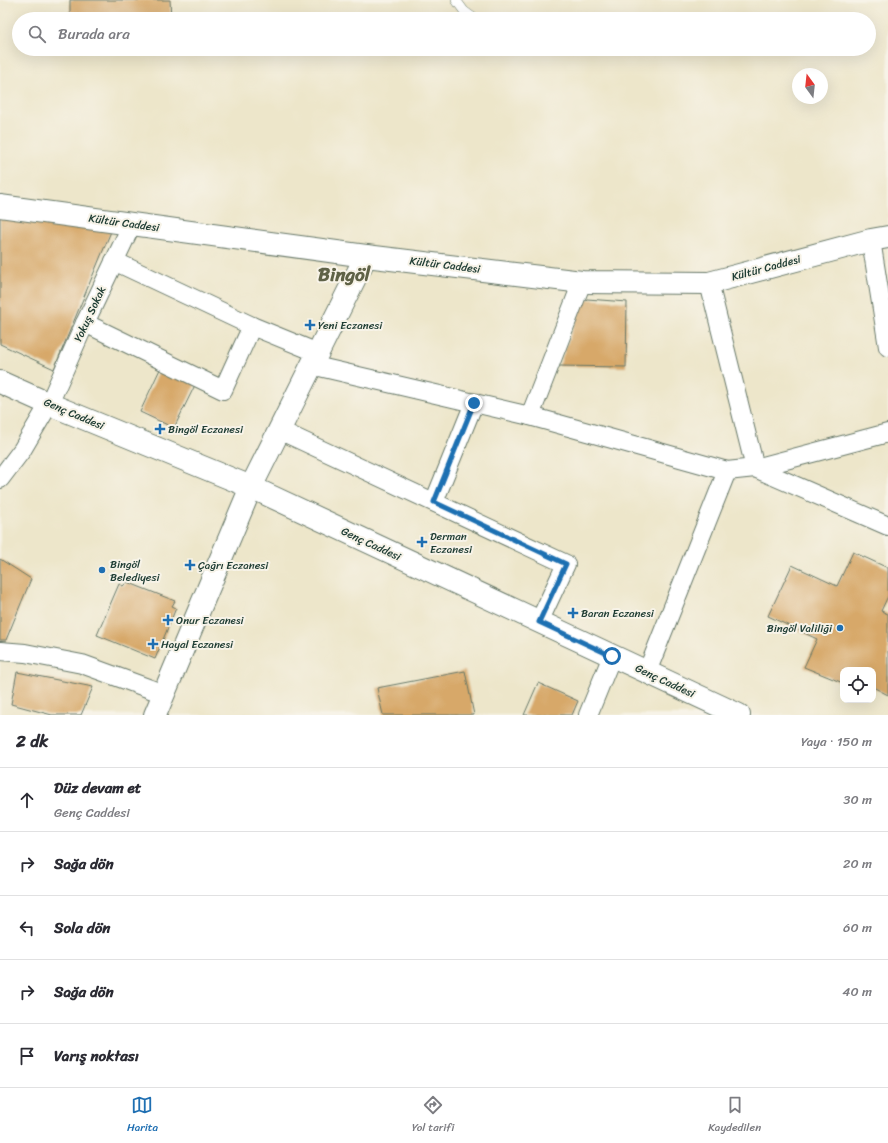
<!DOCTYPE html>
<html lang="tr">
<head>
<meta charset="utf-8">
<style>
  body { margin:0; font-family:Sriracha,sans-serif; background:#f7f7f7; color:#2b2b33 }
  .controls { position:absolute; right:12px; bottom:12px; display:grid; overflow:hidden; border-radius:8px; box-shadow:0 4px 16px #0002 }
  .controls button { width:36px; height:36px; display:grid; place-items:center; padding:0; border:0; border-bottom:1px solid #e1e1e2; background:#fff; color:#2b2b33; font:20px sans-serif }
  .compass { position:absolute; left:792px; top:68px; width:36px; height:36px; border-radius:50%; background:#fff; box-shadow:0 4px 16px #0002; rotate:345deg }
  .stop { position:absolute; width:12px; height:12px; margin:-9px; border:3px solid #1f6fb2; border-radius:50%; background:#fff }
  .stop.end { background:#1f6fb2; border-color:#fff; box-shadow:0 1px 4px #0008 }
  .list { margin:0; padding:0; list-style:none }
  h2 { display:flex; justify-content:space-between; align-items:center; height:52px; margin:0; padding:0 16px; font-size:17px }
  h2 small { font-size:13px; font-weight:400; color:#7c7c81 }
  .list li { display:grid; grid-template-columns:26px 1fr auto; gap:12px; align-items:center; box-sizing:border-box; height:64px; padding:0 16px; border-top:1px solid #e1e1e2 }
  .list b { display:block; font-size:15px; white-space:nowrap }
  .list p { margin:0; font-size:13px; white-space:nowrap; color:#7c7c81 }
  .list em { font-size:13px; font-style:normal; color:#7c7c81 }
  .icon { flex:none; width:22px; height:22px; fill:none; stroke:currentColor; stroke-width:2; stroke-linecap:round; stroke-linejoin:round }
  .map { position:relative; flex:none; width:888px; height:715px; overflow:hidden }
  .search { position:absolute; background:#fff; box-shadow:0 4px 16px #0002; left:12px; right:12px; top:12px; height:44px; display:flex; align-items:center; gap:10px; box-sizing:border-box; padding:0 14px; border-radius:22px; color:#7c7c81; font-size:15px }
  .sheet { height:372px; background:#fff }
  nav { display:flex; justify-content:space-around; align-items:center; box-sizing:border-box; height:56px; border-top:1px solid #e1e1e2; background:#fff; font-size:11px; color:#7c7c81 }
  nav a { display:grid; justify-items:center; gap:2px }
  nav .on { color:#1f6fb2 }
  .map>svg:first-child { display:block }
</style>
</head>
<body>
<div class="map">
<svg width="888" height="715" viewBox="0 0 888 715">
  <rect width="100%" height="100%" fill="#f7f3e8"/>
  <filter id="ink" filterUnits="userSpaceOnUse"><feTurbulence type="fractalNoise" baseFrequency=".025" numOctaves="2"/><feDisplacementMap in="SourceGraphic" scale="8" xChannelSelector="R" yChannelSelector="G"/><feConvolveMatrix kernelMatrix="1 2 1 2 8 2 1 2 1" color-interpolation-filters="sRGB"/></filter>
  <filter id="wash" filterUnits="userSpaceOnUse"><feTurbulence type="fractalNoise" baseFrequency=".012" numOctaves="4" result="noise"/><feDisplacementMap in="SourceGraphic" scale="16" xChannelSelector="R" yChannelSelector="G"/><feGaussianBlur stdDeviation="0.9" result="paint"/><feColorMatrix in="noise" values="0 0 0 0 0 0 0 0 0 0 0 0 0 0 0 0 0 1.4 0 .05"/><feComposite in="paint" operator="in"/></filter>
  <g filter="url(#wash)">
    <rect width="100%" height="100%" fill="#ede6ca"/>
    <g id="blocks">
      <!-- building -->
      <g fill="#d7a869">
        <path d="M70,0h100l1,19h-101z"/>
        <path d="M81,49h90l1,4 -91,-3z"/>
        <path d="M0,215l112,14 -58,140 -54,-25z"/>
        <path d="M587,299l40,3 -1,65 -67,-1 23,-63z"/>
        <path d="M161,367l35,16 -22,45 -34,-16z"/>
        <path d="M853,552l35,16v28l-7,15 7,3v81l-15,-8v-17h-30v13l-39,-16 13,-28 -49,-23 24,-51 45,21z"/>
        <path d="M0,559l31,20 -25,61h-6z"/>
        <path d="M127,582l48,19 -3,5 4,2 -21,51 -58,-24 22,-51 4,2z"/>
        <path d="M465,671l9,44h-91l-6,-27z"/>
        <path d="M17,672l76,15 -12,28h-29l-41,-11z"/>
        <path d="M538,683l40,18 -6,14h-48z"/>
      </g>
    </g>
  </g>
  <g filter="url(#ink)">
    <use href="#blocks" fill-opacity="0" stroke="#677868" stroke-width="1"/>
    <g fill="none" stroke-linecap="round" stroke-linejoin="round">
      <!-- service casing -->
      <g stroke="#677868" stroke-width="10">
        <path id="service" d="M456,0l8,11 11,8"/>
      </g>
      <!-- minor casing -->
      <g stroke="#677868" stroke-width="20">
        <g id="minor">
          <path d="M871,240l17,107"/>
          <path d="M114,261l138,65 66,27"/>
          <path d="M709,283l46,185 133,-35"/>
          <path d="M85,323l138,67 29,-64"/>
          <path d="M311,365l219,51 197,55 28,-3 133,58"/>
          <path d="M530,416l52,-134"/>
          <path d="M279,430l287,134 -27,58"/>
          <path d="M0,479l22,-29 27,-46 36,-81 47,-99"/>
          <path d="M434,502l40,-99"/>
          <path d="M0,651l25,2 57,11 82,30"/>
          <path d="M647,672l80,-201"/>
          <path d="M588,715l24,-59"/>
        </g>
      </g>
      <!-- tertiary casing -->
      <g stroke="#677868" stroke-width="24">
        <g id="tertiary">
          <path d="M0,206l366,50 216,26 127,1 162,-43 17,-3"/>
          <path d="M0,382l49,22 202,83 488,228"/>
          <path d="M155,715l96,-228 115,-231"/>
        </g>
      </g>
      <!-- service -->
      <use href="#service" stroke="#fff" stroke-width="9"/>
      <!-- minor -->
      <use href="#minor" stroke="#fff" stroke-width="18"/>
      <!-- tertiary -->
      <use href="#tertiary" stroke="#fff" stroke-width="22"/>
    </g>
  </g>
  <g fill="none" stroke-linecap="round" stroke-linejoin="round" filter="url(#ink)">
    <!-- route -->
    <path stroke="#1f6fb2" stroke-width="5" d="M474,403l-40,99 132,62 -27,58 73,34"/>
  </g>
  <!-- markers -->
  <g fill="#1f6fb2" stroke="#f7f3e8" stroke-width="1.5">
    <path d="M308 319h4v4h4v4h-4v4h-4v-4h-4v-4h4z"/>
    <path d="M158 423h4v4h4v4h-4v4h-4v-4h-4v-4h4z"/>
    <path d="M420 536h4v4h4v4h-4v4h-4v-4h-4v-4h4z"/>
    <path d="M188 559h4v4h4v4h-4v4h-4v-4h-4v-4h4z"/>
    <circle cx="102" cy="570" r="4"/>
    <path d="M571 607h4v4h4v4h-4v4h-4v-4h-4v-4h4z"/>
    <path d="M166 614h4v4h4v4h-4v4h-4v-4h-4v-4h4z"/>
    <circle cx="840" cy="628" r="4"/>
    <path d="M151 638h4v4h4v4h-4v4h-4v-4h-4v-4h4z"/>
  </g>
  <g text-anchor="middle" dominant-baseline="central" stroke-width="4" stroke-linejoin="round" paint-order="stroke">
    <!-- street labels -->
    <g font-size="11" fill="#1f3d34" stroke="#f7f3e8">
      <text transform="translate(124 223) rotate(8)">Kültür Caddesi</text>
      <text transform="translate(445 265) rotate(7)">Kültür Caddesi</text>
      <text transform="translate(766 268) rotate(-15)">Kültür Caddesi</text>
      <text transform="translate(90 314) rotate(-65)">Yokuş Sokak</text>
      <text transform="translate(74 414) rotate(23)">Genç Caddesi</text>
      <text transform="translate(371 544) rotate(25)">Genç Caddesi</text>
      <text transform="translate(665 681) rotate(25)">Genç Caddesi</text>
    </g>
    <!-- poi labels -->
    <g font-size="11" fill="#1f3d34" stroke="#f7f3e8" text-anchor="start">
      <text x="318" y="325">Yeni Eczanesi</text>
      <text x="168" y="429">Bingöl Eczanesi</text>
      <text x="430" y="536">Derman<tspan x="430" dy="13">Eczanesi</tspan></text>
      <text x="110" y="564">Bingöl<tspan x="110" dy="13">Belediyesi</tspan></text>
      <text x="198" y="565">Çağrı Eczanesi</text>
      <text x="581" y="613">Baran Eczanesi</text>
      <text x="176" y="620">Onur Eczanesi</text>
      <text x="832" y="628" text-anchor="end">Bingöl Valiliği</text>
      <text x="161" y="644">Hayal Eczanesi</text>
    </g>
    <!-- town labels -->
    <g font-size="19" font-weight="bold" fill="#5f6247" stroke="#f7f3e8">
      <text x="344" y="274">Bingöl</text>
    </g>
  </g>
</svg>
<div class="controls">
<button><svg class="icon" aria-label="locate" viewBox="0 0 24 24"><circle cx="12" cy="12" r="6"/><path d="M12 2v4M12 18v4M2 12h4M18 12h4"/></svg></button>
</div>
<svg class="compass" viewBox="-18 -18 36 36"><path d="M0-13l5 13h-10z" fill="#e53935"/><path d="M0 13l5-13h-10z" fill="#7c7c81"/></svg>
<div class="stop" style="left:612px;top:656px"></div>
<div class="stop end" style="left:474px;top:403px"></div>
<div class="search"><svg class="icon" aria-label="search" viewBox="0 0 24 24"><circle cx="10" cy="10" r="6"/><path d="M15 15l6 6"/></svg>Burada ara</div>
</div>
<section class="sheet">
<h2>2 dk<small>Yaya · 150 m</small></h2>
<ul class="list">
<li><svg class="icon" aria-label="ahead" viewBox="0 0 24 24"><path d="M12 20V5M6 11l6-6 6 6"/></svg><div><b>Düz devam et</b><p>Genç Caddesi</p></div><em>30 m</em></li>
<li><svg class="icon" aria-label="right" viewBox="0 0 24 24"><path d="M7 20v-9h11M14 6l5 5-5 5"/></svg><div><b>Sağa dön</b></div><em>20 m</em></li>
<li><svg class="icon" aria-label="left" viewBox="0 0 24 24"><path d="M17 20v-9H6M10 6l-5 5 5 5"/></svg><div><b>Sola dön</b></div><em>60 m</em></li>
<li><svg class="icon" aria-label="right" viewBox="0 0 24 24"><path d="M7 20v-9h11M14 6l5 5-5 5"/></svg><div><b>Sağa dön</b></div><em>40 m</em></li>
<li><svg class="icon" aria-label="arrive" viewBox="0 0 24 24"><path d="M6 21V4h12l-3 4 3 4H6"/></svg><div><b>Varış noktası</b></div></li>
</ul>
</section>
<nav>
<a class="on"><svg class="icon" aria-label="map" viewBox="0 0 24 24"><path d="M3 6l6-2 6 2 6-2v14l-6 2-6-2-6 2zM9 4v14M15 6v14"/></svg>Harita</a>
<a><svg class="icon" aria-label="directions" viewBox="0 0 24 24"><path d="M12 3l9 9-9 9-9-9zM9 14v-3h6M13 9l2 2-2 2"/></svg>Yol tarifi</a>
<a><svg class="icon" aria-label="saved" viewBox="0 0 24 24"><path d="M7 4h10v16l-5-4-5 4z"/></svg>Kaydedilen</a>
</nav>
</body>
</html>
